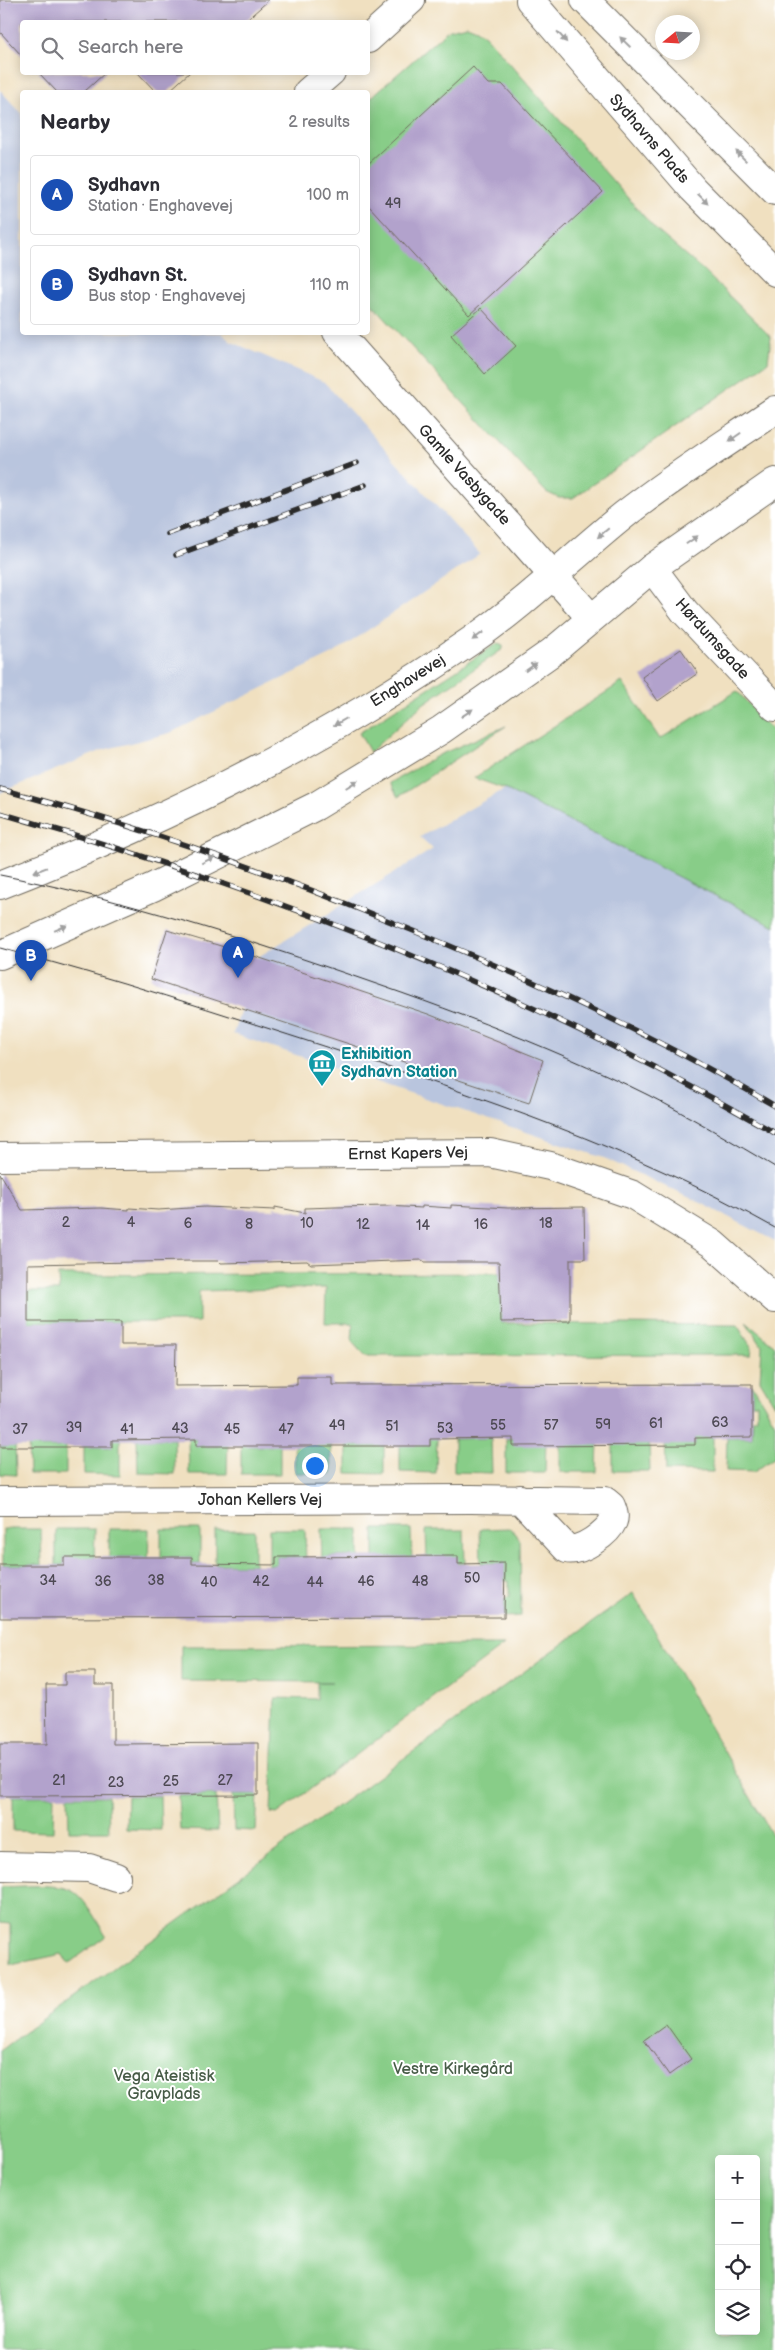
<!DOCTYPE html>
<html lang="en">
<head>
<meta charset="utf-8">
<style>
  body { margin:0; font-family:"Balsamiq Sans",sans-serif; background:#f7f7f7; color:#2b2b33 }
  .controls { position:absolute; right:15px; bottom:15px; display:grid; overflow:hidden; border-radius:5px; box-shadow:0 2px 12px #0003 }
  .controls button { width:45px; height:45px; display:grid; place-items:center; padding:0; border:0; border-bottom:1px solid #e1e1e2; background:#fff; color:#2b2b33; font:25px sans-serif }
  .compass { position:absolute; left:655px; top:15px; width:45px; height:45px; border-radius:50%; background:#fff; box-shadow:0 2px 12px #0003; rotate:252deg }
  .you { position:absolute; left:314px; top:1465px; width:18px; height:18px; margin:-12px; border:4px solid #fff; border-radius:50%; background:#1a73e8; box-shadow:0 0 0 8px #1a73e833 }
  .badge { display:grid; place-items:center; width:32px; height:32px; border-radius:50%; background:#db2777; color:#fff; font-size:16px; font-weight:700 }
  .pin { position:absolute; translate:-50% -41px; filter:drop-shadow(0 1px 2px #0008) }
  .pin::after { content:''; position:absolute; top:26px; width:18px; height:15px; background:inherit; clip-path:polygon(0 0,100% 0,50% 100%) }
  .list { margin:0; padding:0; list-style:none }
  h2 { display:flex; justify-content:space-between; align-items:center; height:65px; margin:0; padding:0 20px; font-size:21px }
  h2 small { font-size:16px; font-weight:400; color:#7c7c81 }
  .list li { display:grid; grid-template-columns:32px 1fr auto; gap:15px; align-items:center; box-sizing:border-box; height:80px; margin:0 10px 10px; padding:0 10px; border:1px solid #e1e1e2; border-radius:5px }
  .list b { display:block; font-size:19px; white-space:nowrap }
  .list p { margin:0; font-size:16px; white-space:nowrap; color:#7c7c81 }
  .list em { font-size:16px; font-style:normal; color:#7c7c81 }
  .icon { flex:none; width:28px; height:28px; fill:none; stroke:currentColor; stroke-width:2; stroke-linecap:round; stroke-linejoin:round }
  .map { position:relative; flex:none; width:775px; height:2350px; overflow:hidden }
  .search { position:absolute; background:#fff; box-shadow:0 2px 12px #0003; left:20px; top:20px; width:350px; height:55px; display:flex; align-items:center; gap:12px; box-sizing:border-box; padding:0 18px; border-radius:5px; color:#7c7c81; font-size:19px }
  .panel { position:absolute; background:#fff; box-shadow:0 2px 12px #0003; left:20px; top:90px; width:350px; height:245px; border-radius:5px }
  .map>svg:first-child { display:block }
</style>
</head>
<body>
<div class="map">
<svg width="775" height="2350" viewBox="0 0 775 2350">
  <rect width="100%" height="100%" fill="#fff"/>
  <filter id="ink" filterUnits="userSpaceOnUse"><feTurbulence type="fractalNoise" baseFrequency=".02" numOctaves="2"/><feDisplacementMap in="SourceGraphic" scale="10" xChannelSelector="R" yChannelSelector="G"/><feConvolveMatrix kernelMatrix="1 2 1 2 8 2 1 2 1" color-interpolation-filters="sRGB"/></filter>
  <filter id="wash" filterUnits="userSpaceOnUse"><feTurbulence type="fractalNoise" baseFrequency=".0096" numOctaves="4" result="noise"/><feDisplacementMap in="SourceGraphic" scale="20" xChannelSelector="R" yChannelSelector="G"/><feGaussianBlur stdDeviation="1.12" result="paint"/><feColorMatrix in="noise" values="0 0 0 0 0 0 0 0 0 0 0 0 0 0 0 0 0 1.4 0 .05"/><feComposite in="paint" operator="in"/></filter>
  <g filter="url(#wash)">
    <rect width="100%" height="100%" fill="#f0e0c0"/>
    <!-- industrial -->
    <g fill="#b9c5de">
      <path d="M0,90l22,24v218l200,1 8,8 94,41 156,172 -147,100 -163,79 -67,17 -103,43z"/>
      <path d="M505,789l270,137v315l-72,-37 -99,-46 -371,-124 25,-77 175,-108 -13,-12z"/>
    </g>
    <!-- green -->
    <g fill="#88cd88" stroke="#5a7c5a" fill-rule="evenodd">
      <path d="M467,25l10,4 9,7 169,193 49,42 67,66 -3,25 -195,136h-14l-13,-6 -178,-192v-200l81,-71z"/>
      <path d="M498,643l5,2v4l-80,55 -53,48 -11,-19z"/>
      <path d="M622,682l38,57 77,-48 38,42v193l-270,-137 -31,-11z"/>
      <path d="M506,726l-108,71 -8,-14 49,-28z"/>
      <path d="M503,1273l-1,50 235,2 15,23 -1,7 -386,1 -13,-14 1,-19h-28l1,-35 -127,3v31h-171v-31h31l-1,-16z"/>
      <path d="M746,1322l29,24v59l-15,-25 2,-34z"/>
      <path d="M752,1384l23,39v34l-21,15 -28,-1 1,-34h25l1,-19h4v-15h-5z"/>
      <path d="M665,1437l30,8v-8h18v35l-47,-1z"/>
      <path d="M437,1438l-1,35 -36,-1v-33l30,7v-7z"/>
      <path d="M491,1438l1,35 -38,-1v-33z"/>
      <path d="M546,1438l-1,35h-39v-34z"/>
      <path d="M560,1438h38l-1,34h-37z"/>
      <path d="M613,1438h36l1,33h-37z"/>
      <path d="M7,1439l8,1 1,35 -16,-1v-27h7z"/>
      <path d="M28,1439l9,8h22l7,-8v35h-37z"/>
      <path d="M84,1439l6,8h22v-8h8v36l-36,-1z"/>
      <path d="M137,1439h37l1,35 -37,-1z"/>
      <path d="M188,1439h8v7h22l10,-7 -1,35h-38z"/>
      <path d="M272,1439h8v35h-39v-34l8,6h22z"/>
      <path d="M294,1439h37l1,35 -37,-1z"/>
      <path d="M347,1439l8,7h22l7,-7v35l-37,-1z"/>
      <path d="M510,1528l10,12 1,76 -17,1 1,-19 4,-1v-16h-4l-1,-18h-23l-1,-34z"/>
      <path d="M3,1529h38l1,36h-39z"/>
      <path d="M56,1529h39l-1,36 -30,-8v8h-8z"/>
      <path d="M109,1529h40l-1,35 -8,-7h-23l-8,8z"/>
      <path d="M161,1529h39v35h-8v-7h-22l-9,7z"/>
      <path d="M269,1529h36l1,35h-7v-7h-23v8h-7z"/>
      <path d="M321,1529h38v35l-7,-8 -23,1 -7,7z"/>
      <path d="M374,1529h37l1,34 -38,1z"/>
      <path d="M215,1530h39v35l-39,-1z"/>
      <path d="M426,1530h38l1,33h-38z"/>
      <path d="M633,1593l142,247v510h-775v-300zM719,2159h37v172h-37z"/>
      <path d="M504,1645l-227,169 -6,-1 4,-115 42,1v-17h15l-151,-1v-35z"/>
      <path d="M216,1795l2,36 -38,-1 -2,-34z"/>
      <path d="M233,1795h25l-2,36 -22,-1z"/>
      <path d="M13,1796h41l-1,36 -40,-1z"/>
      <path d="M68,1796h40l1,35h-40z"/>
      <path d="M127,1796h33l1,34 -35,-1z"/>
      <path d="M0,1887c18,0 59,-5 74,5 13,9 23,30 32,44l-38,28 -6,-10 -51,11v-41l-11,-1z"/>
    </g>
    <g id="blocks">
      <!-- building -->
      <g fill="#b2a2cc">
        <path d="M0,0h269l-25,22h-222v34l-22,-24z"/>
        <path d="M473,67l15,17h14l101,108 -134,123 -101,-110v-41z"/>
        <path d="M38,72h68l-22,20h-27z"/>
        <path d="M137,72h53l-22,20h-12z"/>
        <path d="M481,308l35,38 -31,28 -34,-39z"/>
        <path d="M681,649l17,24 -40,28 -16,-24z"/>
        <path d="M167,930l81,24 180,60 115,46 -14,43 -378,-124z"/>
        <path d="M0,1173l22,37 79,-2 28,2v-2l29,2 47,-3 70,3v-3l30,6v-5l31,-1 51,-1 35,2v-2l29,2v-3l57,3 76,-1 1,52h-15v62l-69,1 -2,-60h-74l-3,-2 -111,4 -4,-3 -86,2 -2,-2h-29l-162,3v58h93v23h55l-1,41 122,-1v-8h35v8l420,-1v53l-57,1v7l-182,1v-8l-83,1v7h-234v-7l-84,1v7h-112z"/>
        <path d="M458,1556v8l47,-1 -1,54 -504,1v-53h64v-8h128v7l84,1v-8z"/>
        <path d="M65,1672h30v13h18v59l145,-1v52l-258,1v-52h47l-1,-59h19z"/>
        <path d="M666,2024l25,35 -22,16 -25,-35z"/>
      </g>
    </g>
  </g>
  <g filter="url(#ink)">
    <use href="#blocks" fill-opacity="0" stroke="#706a5f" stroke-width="1"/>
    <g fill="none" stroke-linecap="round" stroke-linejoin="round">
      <!-- street casing -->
      <g stroke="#706a5f" stroke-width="30">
        <g id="street">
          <path d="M368,39l43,-39"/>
          <path d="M308,92l23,-20"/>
          <path d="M337,332l254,286"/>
          <path d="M652,568l33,44 90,95"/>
          <path d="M0,1157l490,-4 60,13 83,29 80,49 62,55"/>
          <path d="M0,1501l471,-2 134,2 6,5c2,5 4,10 2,15 -5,12 -33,32 -46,28l-47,-50"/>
          <path d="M0,1866l89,2 27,9"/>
        </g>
      </g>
      <!-- secondary casing -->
      <g stroke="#706a5f" stroke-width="30">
        <g id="secondary">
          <path d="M0,885c165,-64 326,-144 472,-245 54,-37 101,-84 152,-125 48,-38 101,-71 151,-105"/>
          <path d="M0,955l153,-68 163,-81 125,-76 111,-78 100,-84 123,-86"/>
        </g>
      </g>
      <!-- primary casing -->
      <g stroke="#706a5f" stroke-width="30">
        <g id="primary">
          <path d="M530,0l163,189 82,83"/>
          <path d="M585,0l190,191"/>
        </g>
      </g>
      <!-- street -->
      <use href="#street" stroke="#fff" stroke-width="28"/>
      <!-- secondary -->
      <use href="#secondary" stroke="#fff" stroke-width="28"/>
      <!-- primary -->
      <use href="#primary" stroke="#fff" stroke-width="28"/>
      <!-- tram -->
      <g stroke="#2b2b2b" stroke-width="1">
        <path d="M0,875c108,21 214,54 318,89 112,38 224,78 330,131 43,22 85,47 127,72"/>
        <path d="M0,948c111,29 220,65 329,100 152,49 306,101 446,180"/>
      </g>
      <!-- rail casing -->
      <g stroke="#2b2b2b" stroke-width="5.5">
        <g id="rail">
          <path d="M168,534l189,-71"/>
          <path d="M176,555l189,-70"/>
          <path d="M0,789c129,34 256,78 379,128 136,54 270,115 396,189"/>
          <path d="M0,813c270,77 532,180 775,320"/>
        </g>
      </g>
      <!-- rail -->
      <use href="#rail" stroke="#fff" stroke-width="4" stroke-dasharray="11" stroke-linecap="butt"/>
    </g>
    <!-- one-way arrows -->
    <defs><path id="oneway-solid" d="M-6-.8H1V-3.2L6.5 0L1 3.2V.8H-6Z" transform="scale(1.25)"/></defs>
    <g fill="#a0a0a0">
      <use href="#oneway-solid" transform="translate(562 37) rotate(49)"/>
      <use href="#oneway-solid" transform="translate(625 42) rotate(-136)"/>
      <use href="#oneway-solid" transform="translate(741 156) rotate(-135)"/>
      <use href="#oneway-solid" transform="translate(703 199) rotate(45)"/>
      <use href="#oneway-solid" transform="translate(735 437) rotate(145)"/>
      <use href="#oneway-solid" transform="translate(603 533) rotate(140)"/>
      <use href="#oneway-solid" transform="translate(692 540) rotate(-35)"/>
      <use href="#oneway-solid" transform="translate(478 636) rotate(144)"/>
      <use href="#oneway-solid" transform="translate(531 667) rotate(-36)"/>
      <use href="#oneway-solid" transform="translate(467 713) rotate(-34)"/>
      <use href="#oneway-solid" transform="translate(340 722) rotate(150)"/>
      <use href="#oneway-solid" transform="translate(352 784) rotate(-32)"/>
      <use href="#oneway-solid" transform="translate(208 860) rotate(-26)"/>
      <use href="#oneway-solid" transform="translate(40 870) rotate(159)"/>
      <use href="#oneway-solid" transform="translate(61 928) rotate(-23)"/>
    </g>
  </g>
  <!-- icons -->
  <defs>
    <g id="museum-pin" transform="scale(1.4375)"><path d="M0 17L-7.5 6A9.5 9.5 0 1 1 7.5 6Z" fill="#0f9aa8" stroke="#fff"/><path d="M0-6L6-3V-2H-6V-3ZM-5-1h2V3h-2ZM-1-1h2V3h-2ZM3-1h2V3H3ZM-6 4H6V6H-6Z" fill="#fff"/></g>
  </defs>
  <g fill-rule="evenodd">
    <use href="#museum-pin" x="322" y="1063"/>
  </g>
  <g text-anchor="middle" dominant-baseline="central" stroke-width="4" stroke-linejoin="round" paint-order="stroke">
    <!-- number labels -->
    <g font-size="14" fill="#4d4953">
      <text x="393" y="203">49</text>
      <text x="66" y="1222">2</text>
      <text x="131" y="1222">4</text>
      <text x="188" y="1223">6</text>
      <text x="307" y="1223">10</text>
      <text x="546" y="1223">18</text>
      <text x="249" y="1224">8</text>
      <text x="363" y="1224">12</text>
      <text x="481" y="1224">16</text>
      <text x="423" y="1225">14</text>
      <text x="720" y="1422">63</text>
      <text x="656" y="1423">61</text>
      <text x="603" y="1424">59</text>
      <text x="337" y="1425">49</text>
      <text x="498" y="1425">55</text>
      <text x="551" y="1425">57</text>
      <text x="392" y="1426">51</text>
      <text x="74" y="1427">39</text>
      <text x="180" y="1428">43</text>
      <text x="445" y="1428">53</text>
      <text x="20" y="1429">37</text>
      <text x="127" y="1429">41</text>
      <text x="232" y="1429">45</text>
      <text x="286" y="1429">47</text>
      <text x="472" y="1578">50</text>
      <text x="48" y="1580">34</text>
      <text x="156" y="1580">38</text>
      <text x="103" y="1581">36</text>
      <text x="261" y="1581">42</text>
      <text x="366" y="1581">46</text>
      <text x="420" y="1581">48</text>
      <text x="209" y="1582">40</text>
      <text x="315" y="1582">44</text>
      <text x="59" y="1780">21</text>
      <text x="225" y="1780">27</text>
      <text x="171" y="1781">25</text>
      <text x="116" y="1782">23</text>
    </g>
    <!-- street labels -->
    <g font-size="16" fill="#2b2b2b" stroke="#fff">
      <text transform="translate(649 139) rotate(49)">Sydhavns Plads</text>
      <text transform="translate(464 475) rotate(48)">Gamle Vasbygade</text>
      <text transform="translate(712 639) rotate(48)">Hørdumsgade</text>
      <text transform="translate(408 681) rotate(-32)">Enghavevej</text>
      <text transform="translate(408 1154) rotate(-1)">Ernst Kapers Vej</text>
      <text x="260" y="1500">Johan Kellers Vej</text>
    </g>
    <!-- culture labels -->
    <g font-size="16" font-weight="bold" fill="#0d838f" stroke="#fff" text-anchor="start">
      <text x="341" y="1054">Exhibition<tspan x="341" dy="18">Sydhavn Station</tspan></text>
    </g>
    <!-- park labels -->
    <g font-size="16" fill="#475c47" stroke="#fff">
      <text x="453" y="2069">Vestre Kirkegård</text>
      <text x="164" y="2076">Vega Ateistisk<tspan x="164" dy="18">Gravplads</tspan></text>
    </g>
  </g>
</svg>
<div class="controls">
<button>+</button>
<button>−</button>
<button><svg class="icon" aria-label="locate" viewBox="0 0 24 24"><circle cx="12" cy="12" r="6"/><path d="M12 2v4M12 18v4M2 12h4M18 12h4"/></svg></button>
<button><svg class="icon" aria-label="layers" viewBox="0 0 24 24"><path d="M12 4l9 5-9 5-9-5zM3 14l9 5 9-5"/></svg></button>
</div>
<svg class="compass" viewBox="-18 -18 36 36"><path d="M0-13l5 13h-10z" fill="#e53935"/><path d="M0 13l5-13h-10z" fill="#7c7c81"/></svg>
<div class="you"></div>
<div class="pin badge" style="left:238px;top:978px;background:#1a4fb4">A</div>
<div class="pin badge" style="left:31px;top:981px;background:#1a4fb4">B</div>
<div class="search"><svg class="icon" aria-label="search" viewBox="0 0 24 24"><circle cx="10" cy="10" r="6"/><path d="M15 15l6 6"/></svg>Search here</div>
<section class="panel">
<h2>Nearby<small>2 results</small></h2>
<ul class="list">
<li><span class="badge" style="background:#1a4fb4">A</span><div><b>Sydhavn</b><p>Station · Enghavevej</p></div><em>100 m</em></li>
<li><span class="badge" style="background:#1a4fb4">B</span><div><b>Sydhavn St.</b><p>Bus stop · Enghavevej</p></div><em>110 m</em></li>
</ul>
</section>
</div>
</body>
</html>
